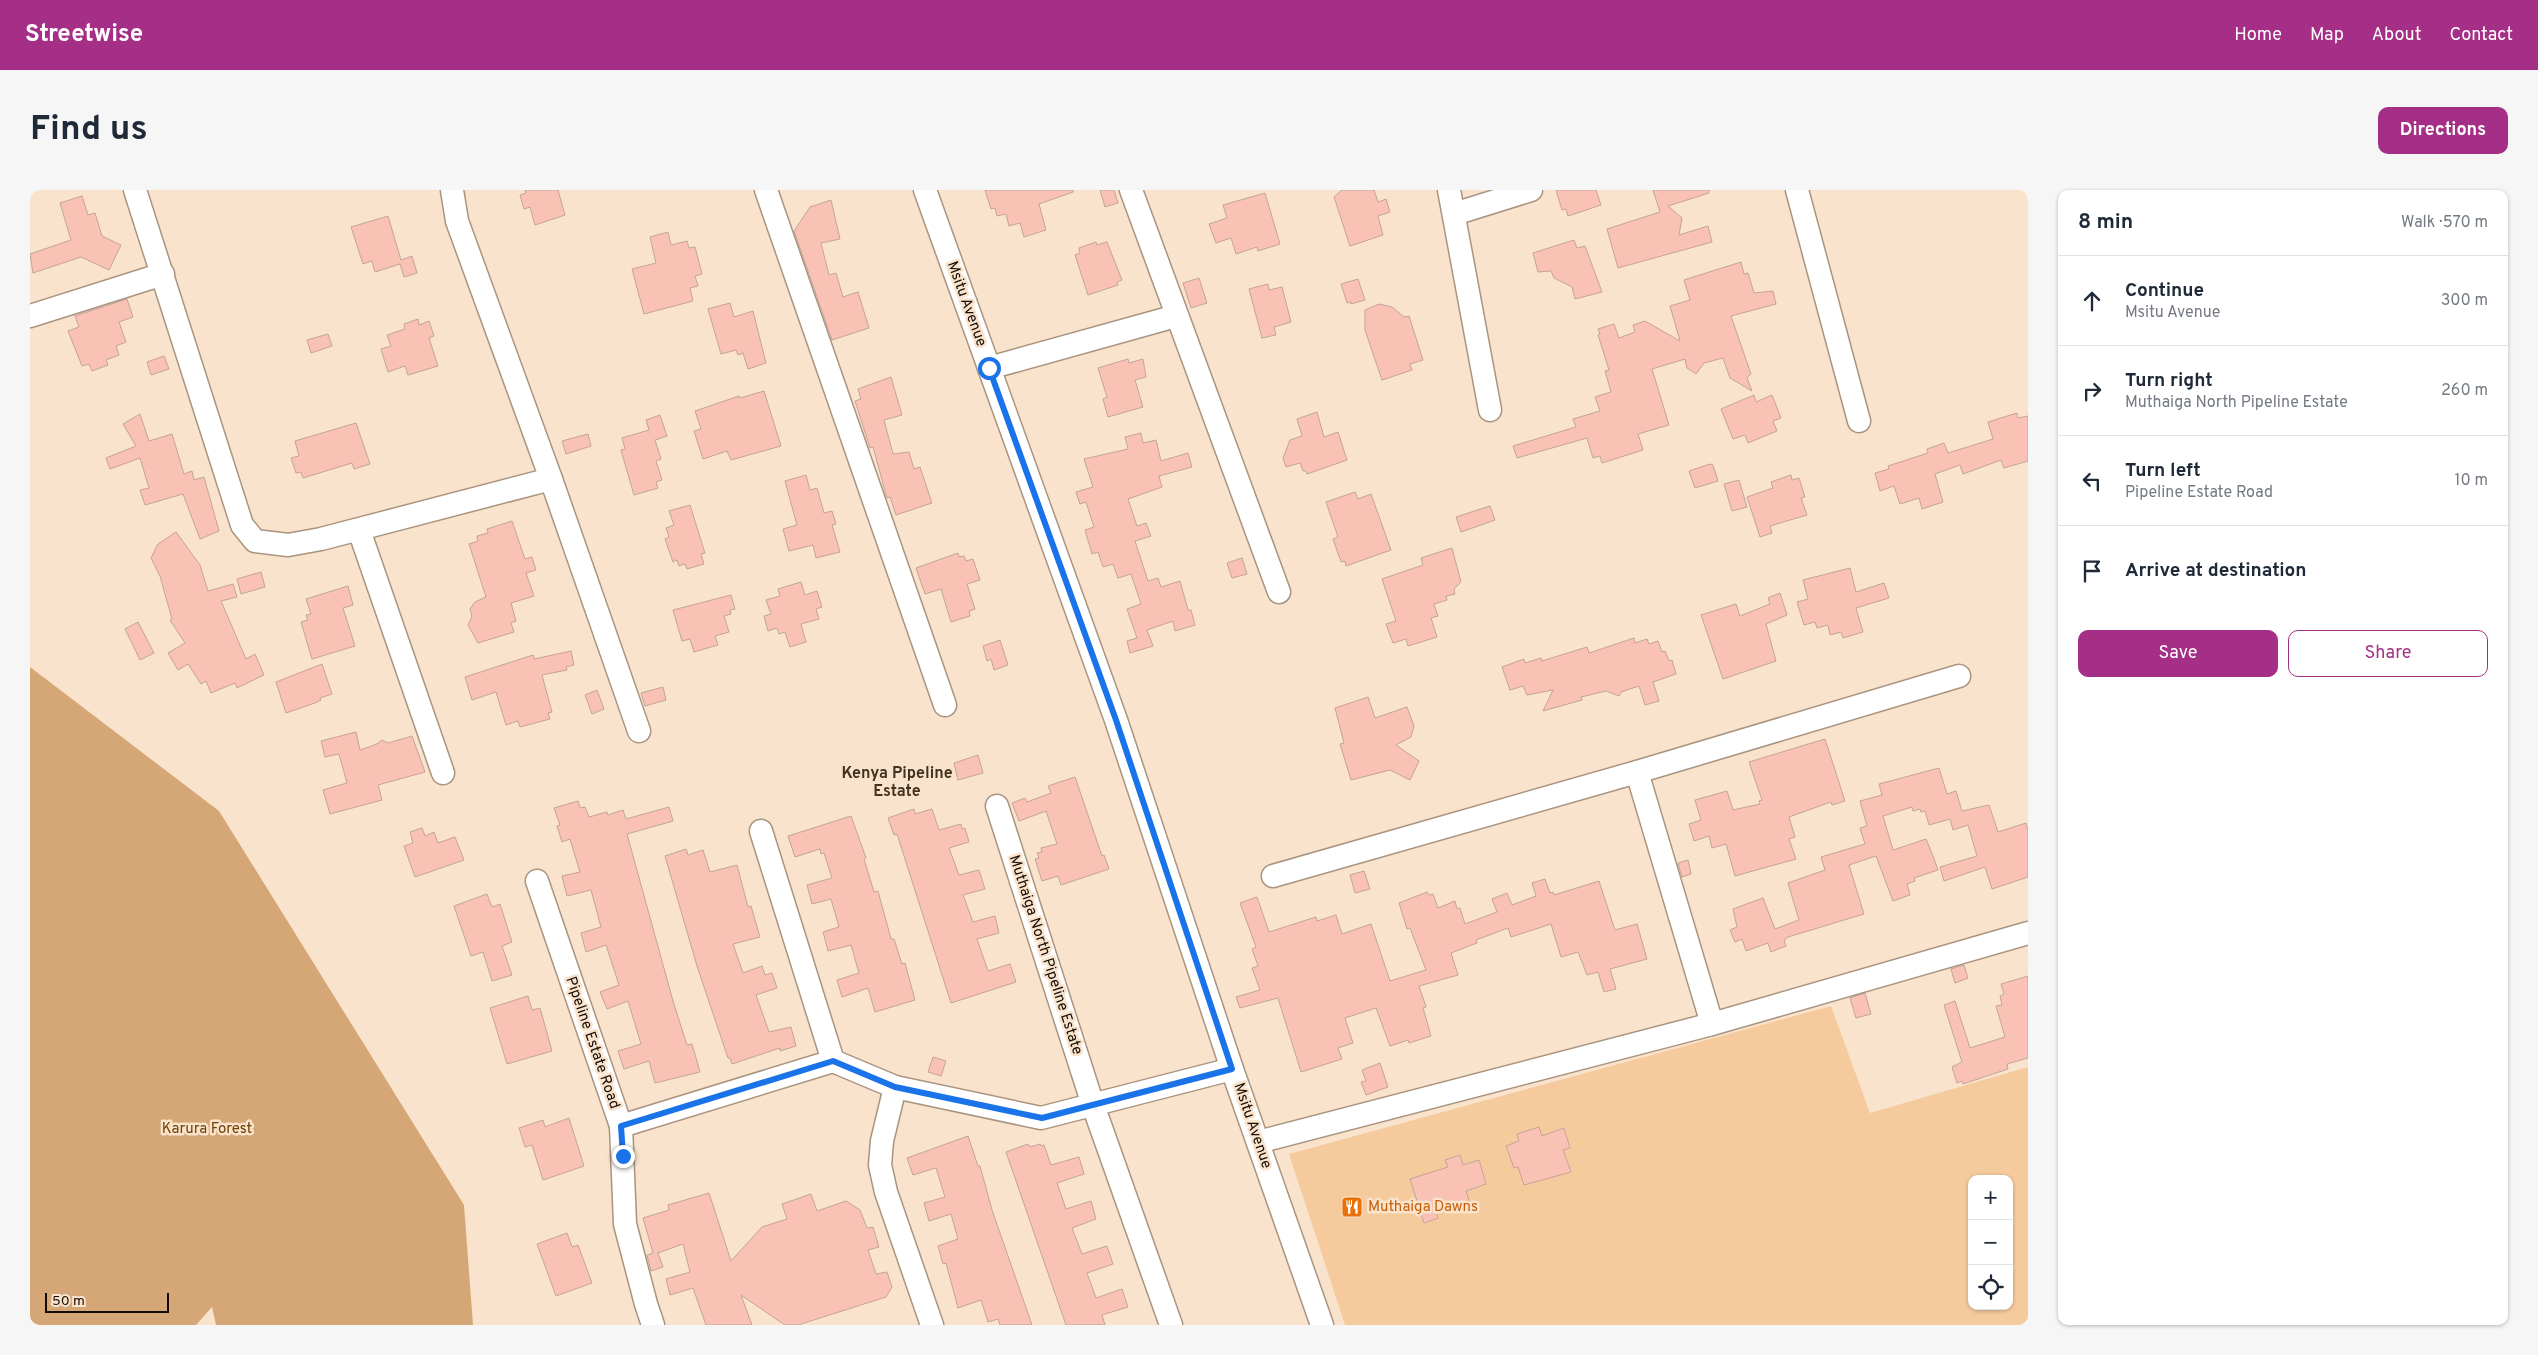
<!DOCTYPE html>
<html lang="en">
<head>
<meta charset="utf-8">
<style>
  body { margin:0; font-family:Overpass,sans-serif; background:#f6f6f7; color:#1f2937 }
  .controls { position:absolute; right:15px; bottom:15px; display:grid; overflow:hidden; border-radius:10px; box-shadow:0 1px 4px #0004 }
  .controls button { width:45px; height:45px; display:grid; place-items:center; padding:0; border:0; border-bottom:1px solid #e0e1e3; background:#fff; color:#1f2937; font:25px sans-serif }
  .scale { position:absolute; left:15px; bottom:12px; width:124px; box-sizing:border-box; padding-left:5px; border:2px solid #130c05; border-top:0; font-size:14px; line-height:18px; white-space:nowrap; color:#130c05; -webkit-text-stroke:4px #fae3cc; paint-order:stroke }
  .stop { position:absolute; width:15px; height:15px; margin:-11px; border:4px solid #1a73e8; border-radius:50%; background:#fff }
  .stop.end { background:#1a73e8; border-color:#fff; box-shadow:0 1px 5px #0008 }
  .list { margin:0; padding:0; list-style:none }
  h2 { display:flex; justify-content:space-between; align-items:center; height:65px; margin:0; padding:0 20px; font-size:21px }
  h2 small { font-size:16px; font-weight:400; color:#747a83 }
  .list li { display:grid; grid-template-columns:32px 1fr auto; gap:15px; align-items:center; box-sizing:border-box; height:90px; padding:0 20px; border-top:1px solid #e0e1e3 }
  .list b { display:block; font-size:19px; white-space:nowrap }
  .list p { margin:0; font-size:16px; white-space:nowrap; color:#747a83 }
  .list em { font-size:16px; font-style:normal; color:#747a83 }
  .actions { display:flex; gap:10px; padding:15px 20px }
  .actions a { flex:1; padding:11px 0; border:1px solid #a52f86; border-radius:10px; text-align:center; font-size:18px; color:#a52f86 }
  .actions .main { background:#a52f86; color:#fff }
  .icon { flex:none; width:28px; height:28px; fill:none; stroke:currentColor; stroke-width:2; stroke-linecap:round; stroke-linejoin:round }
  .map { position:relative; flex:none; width:1998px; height:1135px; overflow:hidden; border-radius:10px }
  header { display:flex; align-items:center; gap:30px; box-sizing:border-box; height:70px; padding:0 25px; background:#a52f86; color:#fff }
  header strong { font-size:24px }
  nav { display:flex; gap:28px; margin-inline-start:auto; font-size:18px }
  .intro { display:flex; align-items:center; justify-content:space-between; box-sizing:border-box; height:120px; padding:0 30px }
  h1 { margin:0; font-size:35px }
  .button { padding:12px 22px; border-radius:10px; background:#a52f86; color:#fff; font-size:18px; font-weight:700 }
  main { display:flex; gap:30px; padding:0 30px }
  aside { flex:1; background:#fff; border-radius:10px; box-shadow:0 1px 4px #0004 }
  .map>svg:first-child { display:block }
</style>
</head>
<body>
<header>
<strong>Streetwise</strong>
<nav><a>Home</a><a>Map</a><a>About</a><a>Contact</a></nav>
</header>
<div class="intro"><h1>Find us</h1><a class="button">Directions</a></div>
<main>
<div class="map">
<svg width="1998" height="1135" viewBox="0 0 1998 1135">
  <rect width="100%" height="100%" fill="#fae3cc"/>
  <!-- green -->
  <path fill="#f5cb9e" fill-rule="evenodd" d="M1801,816l39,107 158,-46v258h-683l-56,-171zM1942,989h37v127h-37z"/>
  <!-- forest -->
  <path fill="#d5a776" d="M0,477l189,144 245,394 9,120h-257l-4,-18 -16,18h-166z"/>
  <!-- building -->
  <g fill="#fac2b5" stroke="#c3a39b">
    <path d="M495,0h33l7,25 -30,10 -5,-18 -6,2 -4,-14 6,-2z"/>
    <path d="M955,0h88v2l-34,12 7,26 -22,7 -4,-14 -11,3 -3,-12 -9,2 -2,-8 -4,1z"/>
    <path d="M1070,0h14l4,13 -13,4z"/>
    <path d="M1312,0h32l4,12 8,-3 4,13 -12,4 5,19 -33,11 -16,-49z"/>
    <path d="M1526,0h40l5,15 -33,11 -2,-7 -4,1z"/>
    <path d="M1623,0h56v3l-41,13 14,12 -3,17 29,-9 4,16 -94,26 -11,-39 53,-17z"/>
    <path d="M1235,3l15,51 -22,7 -1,-4 -21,7 -5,-16 -15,5 -7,-19 18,-6 -4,-13z"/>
    <path d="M52,6l6,19 7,-2 7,23 19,9 -12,25 -28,-13 -48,16 -3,-19 41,-14 -11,-37z"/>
    <path d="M801,10l9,39 -19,4 8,32 7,-2 7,24 15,-5 11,36 -37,12 -38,-109 16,-24z"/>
    <path d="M358,26l13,44 11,-4 5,17 -13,4 -4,-13 -25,8 -3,-11 -9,3 -12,-37z"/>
    <path d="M638,42l3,13 16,-4 2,7 6,-1 7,27 -7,2 3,10 -8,2 3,13 -49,13 -12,-45 24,-6 -6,-26z"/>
    <path d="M1544,50l3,8 8,-2 17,46 -27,7 -3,-12 -18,-9 -3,-7 -13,1 -5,-19z"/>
    <path d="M1066,52l1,3 10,-3 15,38 -5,2 1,3 -30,10 -13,-40 5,-2 -1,-5z"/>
    <path d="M1711,72l3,12 4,-1 6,20 19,-2 3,13 -45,12 20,58 -4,4 5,13 -22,-13 -7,-20 -19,5 -8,11 -9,-6 -2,-9 -33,10 17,56 -31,9 5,16 -41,13 -2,-7 -7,2 -6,-20 -70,20 -4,-12 63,-19 -3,-8 27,-8 -5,-14 16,-5 -6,-21 4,-1 -11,-35 2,-1 -2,-5 16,-5 5,14 16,-6 -2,-7 12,-4 35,20 -10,-35 20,-6 -6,-20z"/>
    <path d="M1169,88l8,25 -16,5 -8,-25z"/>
    <path d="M1328,89l7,21 -14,4v-2l-4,1 -6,-19z"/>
    <path d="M1238,94l1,6 13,-3 9,35 -17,5 2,8 -14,3 -13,-49z"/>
    <path d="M97,109l6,18 -14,5 7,20 -10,4 3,9 -13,5 2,5 -16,6 -3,-7 -7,2 -14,-35 11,-4 -4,-11z"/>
    <path d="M700,113l4,14 19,-6 13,52 -18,6 -5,-16 -5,2 -2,-5 -15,4 -13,-45z"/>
    <path d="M1349,114l13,3 12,10 5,-1 14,44 -13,4 2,6 -30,10 -17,-50v-20z"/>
    <path d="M388,129l1,6 10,-4 5,15 -5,2 9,28 -30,9 -3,-9 -17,6 -7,-23 10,-3 -4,-11 18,-6 -1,-5z"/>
    <path d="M298,144l4,12 -21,7 -4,-13z"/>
    <path d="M134,166l5,13 -18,6 -4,-13z"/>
    <path d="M1098,169l1,4 14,-4 3,18 -11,3 8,27 -35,10 -5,-18 4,-2 -9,-29z"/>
    <path d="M861,187l11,38 -18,5 9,34 16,-2 5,17 6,-2 12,36 -36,12 -6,-18 -3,1 -14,-51 -3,1 -15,-47 6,-2 -3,-10z"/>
    <path d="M734,201l17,55 -50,14 -4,-9 -24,8 -9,-28 7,-2 -6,-18 44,-15 1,2z"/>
    <path d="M1724,205l2,7 16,-7 9,23 -8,3 4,10 -29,12 -3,-8 -12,4 -12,-30z"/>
    <path d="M1287,222l7,25 14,-5 9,28 -40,14 -1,-3h-3l-3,-8 -14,4 -3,-9 7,-18 12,-4 -5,-17z"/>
    <path d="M1987,223l1,5 10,-2v45l-24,7 -3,-8 -38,14 -3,-9 -25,9 8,28 -21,7 -3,-11 -19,6 -6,-18 -14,5 -5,-18 14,-4 -1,-3 40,-13 -1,-4 17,-6 4,10 45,-14 -5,-17z"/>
    <path d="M110,224l9,27 23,-7 12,40 8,-3 2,9 10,-3 15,54 -19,8 -17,-45 -38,11 -5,-15 9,-2 -9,-30 -30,11 -4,-11 30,-12 -13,-22z"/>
    <path d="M630,225l7,21 -12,4 6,19 -5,2 6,19 -6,2 2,6 -24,7 -13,-45 4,-1 -3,-11 27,-8 -3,-10z"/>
    <path d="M326,233l14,41 -16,5 -2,-6 -49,15 -2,-6 -5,1 -5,-15 8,-2 -4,-15z"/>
    <path d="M1111,243l2,10 13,-3 5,21 27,-8 4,14 -33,9 3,11 -34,12 9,27 9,-3 5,13 -16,5 13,40 10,-3 3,9 19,-6 8,29h3l4,15 -20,6 -2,-10 -26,9 6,16 -23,7 -3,-12 10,-3 -10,-29 14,-5 -10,-30 -13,4 -5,-14 -10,3 -5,-15 -6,2 -7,-24 9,-3 -8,-25 -6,2 -4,-12 17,-5 -9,-28 44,-10 -3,-12z"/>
    <path d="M558,244l3,12 -25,8 -4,-13z"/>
    <path d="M1680,274l3,1 5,16 -23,7 -6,-17z"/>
    <path d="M776,285l4,15 7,-2 7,25 8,-2 4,13 -4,1 8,27 -24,6 -3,-13 -24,6 -6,-22 14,-4 -12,-44z"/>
    <path d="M1761,285l1,5 7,-2 6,19 -4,1 6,17 -37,11 2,7 -12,4 -13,-40 26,-9 -2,-6z"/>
    <path d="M1709,290l8,27 -15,4 -8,-27z"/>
    <path d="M1325,302l3,7 13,-5 20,56 -45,16 -1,-5 -4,1 -8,-23 5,-2 -12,-35z"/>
    <path d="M660,315l15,48 -4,1 3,10 -17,5 -2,-5 -6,2 -2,-6 -4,2 -8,-23 4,-2 -3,-9 8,-3 -5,-14z"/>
    <path d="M1460,316l5,14 -34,12 -5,-15z"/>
    <path d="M482,331l13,38 7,-2 4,13 -10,3 8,23 -23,7 5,18 -5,2 3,9 -36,11 -10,-18 4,-8 -2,-8 5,-7 11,-5 -17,-53 9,-3 -1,-5 11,-3 -1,-4z"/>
    <path d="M146,342l24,33 8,26 25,-7 4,13 -16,4 25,58 9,-5 9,21 -27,13 -2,-5 -24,10 -5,-12 -5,3 -13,-20 -10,6 -10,-17 17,-10 -15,-23 2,-1 -12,-43 -9,-18 7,-14z"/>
    <path d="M1422,358l9,34 -7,7 1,5 -9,2 1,4 -13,4 4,12 -7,2 6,19 -29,9 -2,-7 -13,4 -7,-19 10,-3 -14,-42 41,-14 -2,-7z"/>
    <path d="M928,363l1,4 5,-1 2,5 7,-2 7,21 -13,4 8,25 -6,2 1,5 -19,6 -10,-33 -16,5 -9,-26z"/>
    <path d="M1212,368l5,16 -15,4 -5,-15z"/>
    <path d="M1820,378l6,24 28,-9 5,15 -33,10 7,24 -20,6 -2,-6 -11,3 -2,-10 -11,3 -2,-6 -11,3 -7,-23 11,-3 -5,-19z"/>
    <path d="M231,382l4,15 -24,7 -4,-15z"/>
    <path d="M771,392l4,13 12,-4 5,16 -6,2 3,10 -18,5 5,18 -16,5 -5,-15 -6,2 -2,-6 -9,3 -4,-15 7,-2 -5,-14 14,-4 -2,-7z"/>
    <path d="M318,396l5,19 -10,3 12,38 -43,13 -11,-37 7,-2 -2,-5 5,-1 -5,-15z"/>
    <path d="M1750,403l7,22 -21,9 10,37 -53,18 -22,-64 35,-11 4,12 30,-12 -2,-6z"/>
    <path d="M701,405l4,14 -5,1 1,4 -7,2 5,16 -14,4 3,9 -24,7 -4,-13 -8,2 -9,-31z"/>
    <path d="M108,432l16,31 -14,7 -15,-31z"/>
    <path d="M1604,448l1,5 12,-4 2,5 9,-3 4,11 3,-1 4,10 3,-1 4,14 -23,8 6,19 -14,4 -6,-19 -18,6 -2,4 -13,-5 -25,6 1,3 -39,11 10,-21 -26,5 -4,-9 -13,4 -8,-23 22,-8 1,4 16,-5 1,3 45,-14 2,6z"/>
    <path d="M970,450l8,25 -14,5 -3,-11 -4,2 -4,-15z"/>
    <path d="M541,461l3,14 -8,2 1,3 -25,5 10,37 -4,1 2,6 -30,8 -2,-6 -12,4 -10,-33 -24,8 -7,-23 68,-22 1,4z"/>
    <path d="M292,474l10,30 -12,4 1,2 -6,3 -29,10 -10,-31z"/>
    <path d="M633,497l3,13 -21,6 -4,-13z"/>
    <path d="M567,500l7,19 -12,5 -7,-19z"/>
    <path d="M1338,507l7,21 32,-11 7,19 -3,11 -15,8 23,16 -9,19 -20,-10 -39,10 -11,-36 4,-1 -9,-35z"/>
    <path d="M326,542l4,18 17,-6 5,-4 6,3 24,-7 13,36 -47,13 4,15 -52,14 -7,-24 24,-7 -8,-29 -14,3 -4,-16z"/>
    <path d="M1795,549l20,62 -13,4 -1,-3 -42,15 6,20 -6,2 7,20 -61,17 -9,-32 -14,4 -3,-12 -15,5 -5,-17 12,-4 -6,-20 32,-9 6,19 27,-6 -1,-3 3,-1 -13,-38z"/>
    <path d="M948,565l5,18 -25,7 -4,-17z"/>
    <path d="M1909,578l8,26 9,-3 6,20 27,-6 9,27 28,-9 2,7v47l-36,12 -7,-22 -41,14 -4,-14 37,-11 -9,-31 -15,5 -3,-11 -21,6 -4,-14 -4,1 -1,-3 -7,2 -1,-4 -29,9 10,34 33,-11 7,17 5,14 -24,8 1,3 -8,3 3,11 -17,6 -17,-45 -27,9 15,49 -76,23 -4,3 2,6 -15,6 -3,-9 -22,8 -4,-12 -7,3 -5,-12 7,-3 -4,-18 30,-11 12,31 24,-9 -11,-37 37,-13 -4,-13 44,-13 -5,-16 7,-2 -7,-25 22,-6 -3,-11z"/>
    <path d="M1045,587l27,79 2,-1 5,14 -48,16 -3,-9 -16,5 -7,-22 4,-1 -2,-5 5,-1 -1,-4 16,-4 -11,-33 -27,10 -7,-18 13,-5 2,4 24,-9 -3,-7z"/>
    <path d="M548,611l2,7 5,-1 4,10 18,-5 1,3 15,-5 3,9 43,-12 4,14 -46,13 46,167 14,44 5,-1 8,28 -45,11 -6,-22 -25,8 -6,-18 23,-7 -13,-43 -21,8 -7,-17 19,-7 -13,-40 -20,7 -5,-19 20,-6 -10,-37 -24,6 -5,-20 18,-4 -10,-33 -8,3 -5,-16 3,-1 -6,-17z"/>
    <path d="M884,619l1,5 17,-5 7,21 22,-6 1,5 3,-1 4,14 -20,6 10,27 20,-5 6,19 -22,6 10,27 22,-6 4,17 -22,6 11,32 22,-7 6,18 -65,21 -54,-169 -3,1 -6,-17z"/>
    <path d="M821,626l15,42 -2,1 10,33 4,-1 13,48h3l8,25 3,-1 10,37 -40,12 -7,-24 -26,9 -5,-17 22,-7 -8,-28 -23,6 -5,-19 16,-5 -8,-28 -19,5 -5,-19 25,-7 -8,-25 -3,1 -1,-5 -25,8 -7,-21z"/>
    <path d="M392,638l3,8 9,-4 4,11 17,-6 9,23 -49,17 -11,-31 9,-3 -3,-11z"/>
    <path d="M656,659l2,6 15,-5 7,22 27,-7 11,42 3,-1 9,31 -27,7 10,29 19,-7 3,9 7,-2 5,15 -21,7 13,37 22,-5 5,19 -16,5v-3l-48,16 -2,-6h-2l-31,-92 -32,-110z"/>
    <path d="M1658,670l3,14 -9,3 -4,-14z"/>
    <path d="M1334,681l6,18 -15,4 -5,-18z"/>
    <path d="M1515,689l5,14 3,-1 1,3 45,-14 16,49 22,-6 10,35 -37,10 6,20 -12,3 -6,-20 -11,3 -9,-23 -17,5 -10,-33 -40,13 -3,-9 -32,12 1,3 -26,10 7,22 -39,11 7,21 -3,1 8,28 -22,7 -1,-3 -18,6 -14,-38 -31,10 8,25 -15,5 4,11 -41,13 -23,-74 -38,10 -4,-11 24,-7 -8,-22 6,-2 -6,-17 4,-2 -16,-44 17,-6 12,35 47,-15 1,4 19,-6 6,19 29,-10 19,57 36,-11 -16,-42 -3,1 -8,-26 28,-11 2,3 4,-1 5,14 17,-7 2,8 3,-1 5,16 32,-12 -5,-13 15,-6 5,12 24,-9 -4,-13z"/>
    <path d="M457,704l5,13 8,-3 12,38 -10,4 10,29 -20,6 -9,-29 -12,4 -17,-50z"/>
    <path d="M1934,775l4,13 -13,5 -4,-14z"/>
    <path d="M1998,786v82l-21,6 1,5 -45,15 -1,-3 -5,2 -5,-16 10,-5 -18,-57 11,-4 15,47 35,-11 -9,-31 6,-1 -2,-9 4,-2 -3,-10z"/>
    <path d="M1835,803l6,21 -15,4 -6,-20z"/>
    <path d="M498,806l4,14 8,-2 12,43 -45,13 -17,-56z"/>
    <path d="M903,867l13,4 -5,15 -13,-4z"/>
    <path d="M1350,873l8,24 -22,8 -5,-13 5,-1 -4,-11z"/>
    <path d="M539,928l15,48 -41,14 -11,-35 -7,2 -6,-19 24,-8 2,7z"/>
    <path d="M1509,937l3,9 22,-8 6,20 -7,2 8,22 -47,13 -6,-18 -4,1 -8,-22 13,-5 -2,-7z"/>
    <path d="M938,946l10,30h2l12,44 40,115h-32l-2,-6 -10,3 -7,-22 -23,8 -12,-45 -3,1 -5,-18 20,-7 -7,-25 -22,7 -5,-18 21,-6 -9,-29 -23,7 -6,-17z"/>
    <path d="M998,954l2,3 10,-3 1,2 3,-1 7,20 28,-8 5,17 -27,9 9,26 25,-8 5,18 -24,9 10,26 25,-8 6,18 -26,9 9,25 26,-9 6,18 -26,8 3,10h-39l-60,-173z"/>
    <path d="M1430,965l3,10 16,-5 7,24 -20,7 3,9 -33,11 2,7 -14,5 -14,-44 38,-12 -3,-7z"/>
    <path d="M679,1003l22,68 31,-34 25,-8 -5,-15 29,-10 6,17 29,-10 14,9 7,18 6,-1 6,20 -11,3 8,24 11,-2 5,15 -6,10 -88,28h-13l-44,-30 11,30h-46l-13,-37 -23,7 -4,-16 24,-7 -7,-28 -25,9 5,14 -12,4 -4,-16 6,-2 -10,-35 26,-8 -1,-5z"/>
    <path d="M537,1043l5,14 6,-2 14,38 -36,13 -19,-52z"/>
  </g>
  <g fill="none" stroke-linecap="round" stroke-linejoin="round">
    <!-- minor casing -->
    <g stroke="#a9947f" stroke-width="25">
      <g id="minor">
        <path d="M105,0l107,335 13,16 33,4 33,-6 230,-60"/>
        <path d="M422,0l5,31 94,258 88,252"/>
        <path d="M736,0l179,515"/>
        <path d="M895,0l191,530 116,349 90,256"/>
        <path d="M1101,0l148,402"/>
        <path d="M1419,0l41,220"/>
        <path d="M1767,0l62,231"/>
        <path d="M1424,24l77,-24"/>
        <path d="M0,126l133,-42"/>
        <path d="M959,178l187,-52"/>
        <path d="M329,340l84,243"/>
        <path d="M967,616l96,299 78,220"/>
        <path d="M731,641l72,230"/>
        <path d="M1243,686l364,-104"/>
        <path d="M507,691l84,245 4,98 21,80 7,21"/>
        <path d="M1682,834l-75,-252 322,-96"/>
        <path d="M865,897l-13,54 -2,24 6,27 46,133"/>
        <path d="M591,936l212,-65 62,26 146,31 191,-49"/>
        <path d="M1228,952l454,-118 316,-91"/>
      </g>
    </g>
    <!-- minor -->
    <use href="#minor" stroke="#fff" stroke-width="22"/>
  </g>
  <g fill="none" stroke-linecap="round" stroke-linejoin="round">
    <!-- route -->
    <path stroke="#1a73e8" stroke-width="6" d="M593,966l-2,-30 212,-65 62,26 147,31 190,-49 -116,-349 -127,-352"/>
  </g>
  <!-- icons -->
  <defs>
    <g id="restaurant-square" transform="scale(1.125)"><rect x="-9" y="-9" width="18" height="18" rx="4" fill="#e8710a" stroke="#fae3cc"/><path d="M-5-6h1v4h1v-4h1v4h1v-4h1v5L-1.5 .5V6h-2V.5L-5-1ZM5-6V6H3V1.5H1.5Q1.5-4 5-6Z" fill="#fff"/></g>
  </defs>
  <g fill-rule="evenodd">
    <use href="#restaurant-square" x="1322" y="1017"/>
  </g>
  <g text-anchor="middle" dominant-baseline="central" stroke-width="5" stroke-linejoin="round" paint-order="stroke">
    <!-- street labels -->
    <g font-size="15" fill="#130c05" stroke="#fae3cc">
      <text transform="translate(936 114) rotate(70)">Msitu Avenue</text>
      <text transform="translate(1015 765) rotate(72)">Muthaiga North Pipeline Estate</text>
      <text transform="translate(562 853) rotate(71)">Pipeline Estate Road</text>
      <text transform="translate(1222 936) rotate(71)">Msitu Avenue</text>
    </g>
    <!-- park labels -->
    <g font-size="15" fill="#6e4201" stroke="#fae3cc">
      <text x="177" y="939">Karura Forest</text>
    </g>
    <!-- food labels -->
    <g font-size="15" fill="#c56008" stroke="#fae3cc" text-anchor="start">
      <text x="1338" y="1017">Muthaiga Dawns</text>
    </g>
    <!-- neighbourhood labels -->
    <g font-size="16" font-weight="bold" fill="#43321f" stroke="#fae3cc">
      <text x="867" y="584">Kenya Pipeline<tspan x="867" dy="18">Estate</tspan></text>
    </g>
  </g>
</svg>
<div class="controls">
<button>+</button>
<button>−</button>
<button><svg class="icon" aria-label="locate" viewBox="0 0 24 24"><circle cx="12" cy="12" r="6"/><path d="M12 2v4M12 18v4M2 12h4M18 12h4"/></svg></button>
</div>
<div class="scale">50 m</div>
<div class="stop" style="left:959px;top:178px"></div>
<div class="stop end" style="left:593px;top:966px"></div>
</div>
<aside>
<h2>8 min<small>Walk · 570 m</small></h2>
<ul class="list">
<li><svg class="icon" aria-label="ahead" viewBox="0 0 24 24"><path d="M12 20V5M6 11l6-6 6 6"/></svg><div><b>Continue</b><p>Msitu Avenue</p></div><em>300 m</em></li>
<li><svg class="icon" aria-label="right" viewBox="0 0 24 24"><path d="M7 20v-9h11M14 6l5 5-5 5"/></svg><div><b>Turn right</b><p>Muthaiga North Pipeline Estate</p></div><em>260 m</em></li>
<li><svg class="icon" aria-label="left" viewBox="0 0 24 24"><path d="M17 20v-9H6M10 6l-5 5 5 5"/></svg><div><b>Turn left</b><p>Pipeline Estate Road</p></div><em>10 m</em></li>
<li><svg class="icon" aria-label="arrive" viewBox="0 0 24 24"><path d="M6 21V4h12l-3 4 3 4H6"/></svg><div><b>Arrive at destination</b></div></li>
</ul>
<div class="actions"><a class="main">Save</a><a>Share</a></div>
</aside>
</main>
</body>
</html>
